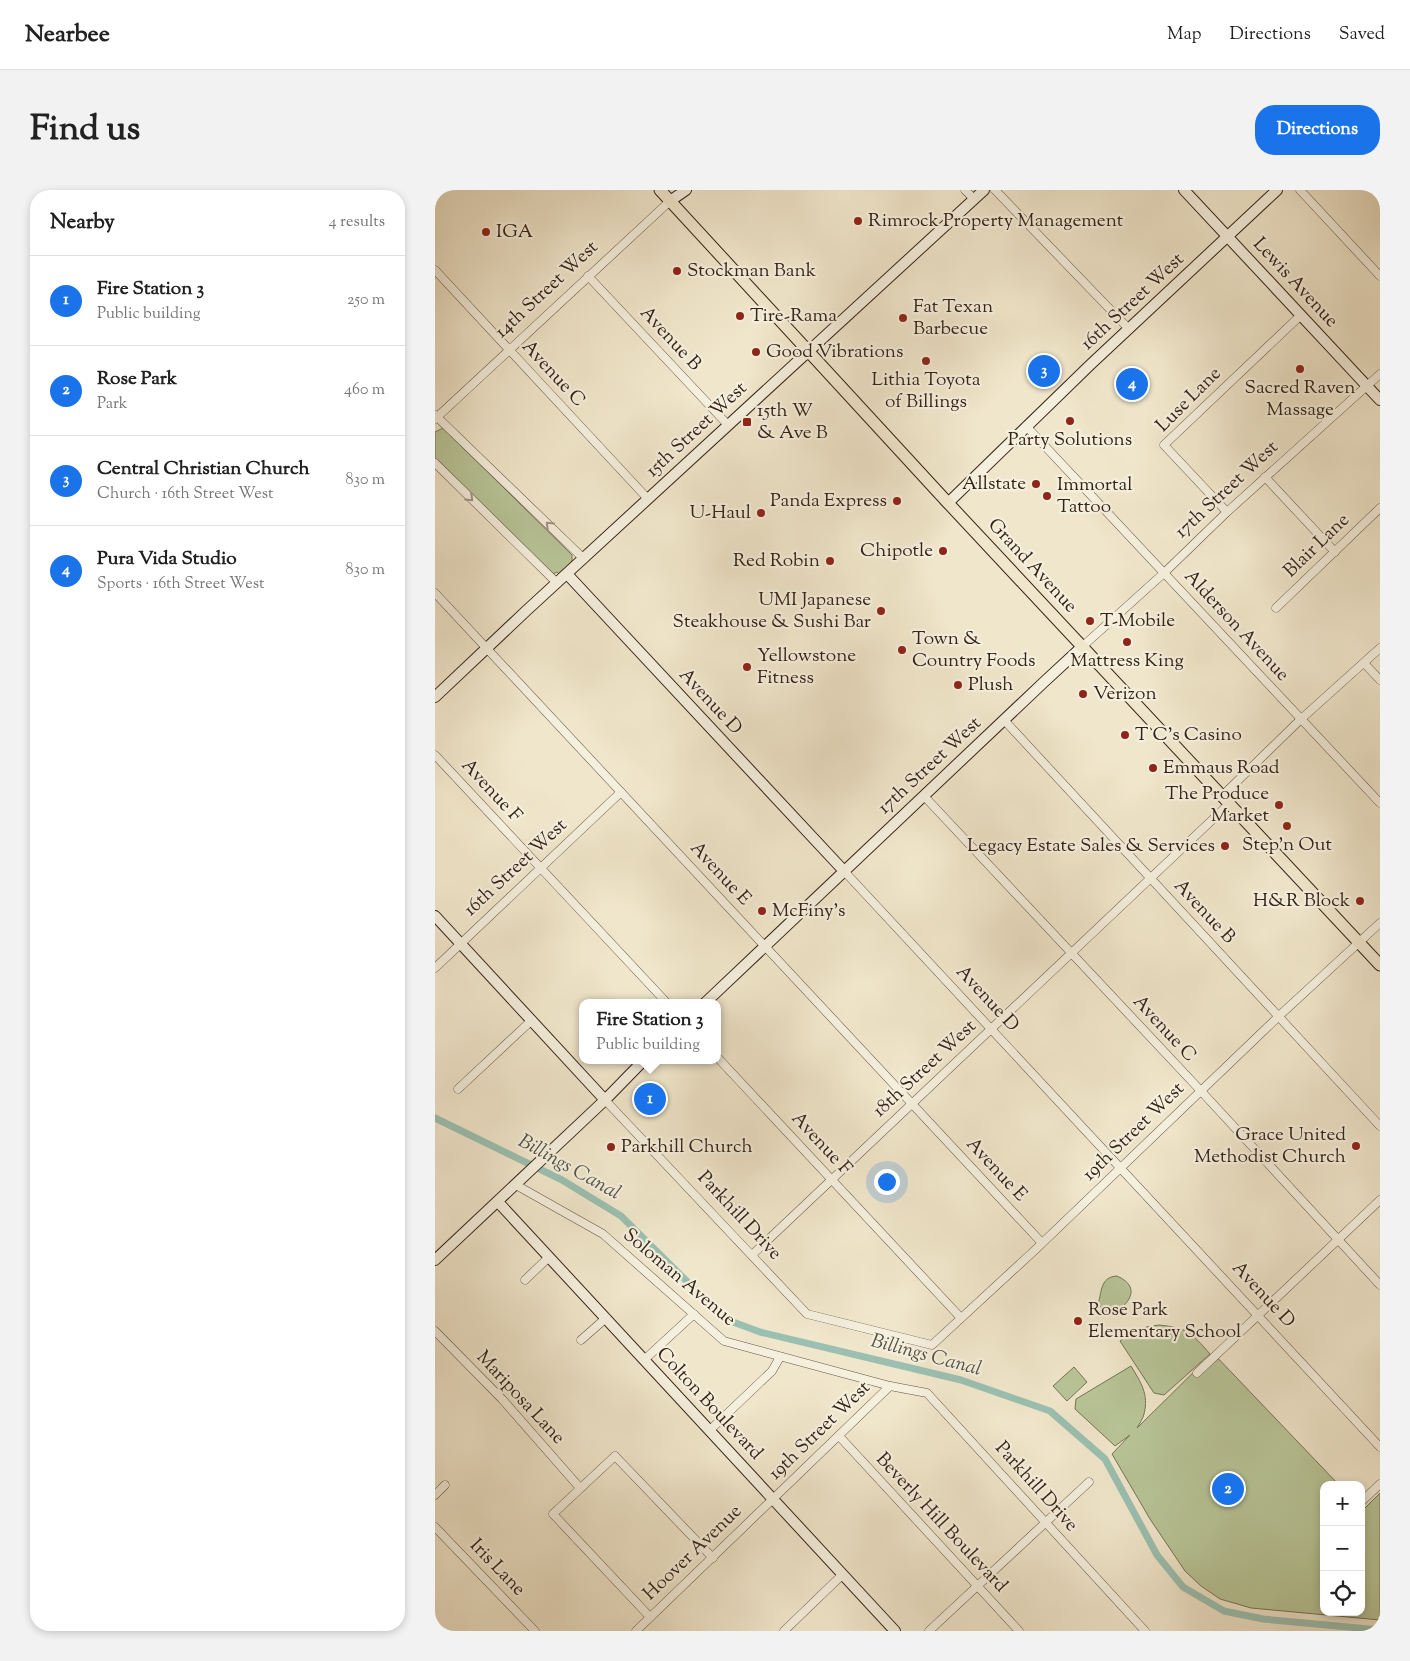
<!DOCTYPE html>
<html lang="en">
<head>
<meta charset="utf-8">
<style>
  body { margin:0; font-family:"Sorts Mill Goudy",serif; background:#f2f2f2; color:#222 }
  .controls { position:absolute; right:15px; bottom:15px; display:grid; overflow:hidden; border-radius:10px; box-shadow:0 2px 8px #0003 }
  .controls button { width:45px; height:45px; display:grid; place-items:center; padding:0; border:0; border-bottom:1px solid #e0e0e0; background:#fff; color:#222; font:25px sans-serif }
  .you { position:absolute; left:451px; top:991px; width:18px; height:18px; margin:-12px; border:4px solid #fff; border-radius:50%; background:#1a73e8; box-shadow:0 0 0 8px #1a73e833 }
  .badge { display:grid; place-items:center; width:32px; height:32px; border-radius:50%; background:#1a73e8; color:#fff; font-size:16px; font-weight:700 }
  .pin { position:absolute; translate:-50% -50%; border:2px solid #fff; box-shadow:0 1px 5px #0006 }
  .popup { position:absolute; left:144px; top:809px; width:142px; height:65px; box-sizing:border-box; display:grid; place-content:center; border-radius:10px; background:#fff; filter:drop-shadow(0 1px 4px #0005); font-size:16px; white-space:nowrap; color:#767676 }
  .popup b { font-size:19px; color:#222 }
  .popup::after { content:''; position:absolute; left:50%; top:100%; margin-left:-10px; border:10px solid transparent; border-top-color:#fff }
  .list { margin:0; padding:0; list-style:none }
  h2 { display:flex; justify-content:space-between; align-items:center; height:65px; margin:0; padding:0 20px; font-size:21px }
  h2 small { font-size:16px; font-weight:400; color:#767676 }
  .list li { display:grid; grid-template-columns:32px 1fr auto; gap:15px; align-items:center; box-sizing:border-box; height:90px; padding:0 20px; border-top:1px solid #e0e0e0 }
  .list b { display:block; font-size:19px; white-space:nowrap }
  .list p { margin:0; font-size:16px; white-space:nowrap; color:#767676 }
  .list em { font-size:16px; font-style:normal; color:#767676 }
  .icon { flex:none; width:28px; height:28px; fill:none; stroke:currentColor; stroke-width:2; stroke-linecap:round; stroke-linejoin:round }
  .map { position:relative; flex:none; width:945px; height:1441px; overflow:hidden; border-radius:20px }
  header { display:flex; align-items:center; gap:30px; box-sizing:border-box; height:70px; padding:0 25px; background:#fff; border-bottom:1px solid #e0e0e0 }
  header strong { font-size:24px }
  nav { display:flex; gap:28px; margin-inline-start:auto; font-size:18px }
  .intro { display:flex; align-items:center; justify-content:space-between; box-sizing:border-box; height:120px; padding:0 30px }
  h1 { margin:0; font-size:35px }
  .button { padding:12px 22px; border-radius:20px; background:#1a73e8; color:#fff; font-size:18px; font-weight:700 }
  main { display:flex; gap:30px; padding:0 30px }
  aside { flex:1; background:#fff; border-radius:20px; box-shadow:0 2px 8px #0003 }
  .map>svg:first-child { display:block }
</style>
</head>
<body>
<header>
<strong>Nearbee</strong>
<nav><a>Map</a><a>Directions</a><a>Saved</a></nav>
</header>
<div class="intro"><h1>Find us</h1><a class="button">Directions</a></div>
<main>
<aside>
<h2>Nearby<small>4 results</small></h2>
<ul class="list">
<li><span class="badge">1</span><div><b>Fire Station 3</b><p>Public building</p></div><em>250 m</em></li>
<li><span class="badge">2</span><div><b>Rose Park</b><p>Park</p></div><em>460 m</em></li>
<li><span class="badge">3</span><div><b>Central Christian Church</b><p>Church · 16th Street West</p></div><em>830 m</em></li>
<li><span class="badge">4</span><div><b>Pura Vida Studio</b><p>Sports · 16th Street West</p></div><em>830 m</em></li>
</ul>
</aside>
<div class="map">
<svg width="945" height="1441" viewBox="0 0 945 1441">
  <rect width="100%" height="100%" fill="#f0e6cb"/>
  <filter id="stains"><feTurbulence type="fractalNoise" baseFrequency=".004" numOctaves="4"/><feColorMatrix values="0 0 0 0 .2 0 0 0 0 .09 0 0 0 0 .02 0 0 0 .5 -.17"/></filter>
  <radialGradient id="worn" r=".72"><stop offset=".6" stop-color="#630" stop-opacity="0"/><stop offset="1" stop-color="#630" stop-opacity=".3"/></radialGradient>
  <!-- green -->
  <g fill="#b8c598" stroke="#767458">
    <path d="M8,238l129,127v6l-13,13 -2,-2 -4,2 -118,-116v-26z"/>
    <path d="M682,1086c27,12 10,31 -8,40l-11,-12c4,-12 2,-27 19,-28z"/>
    <path d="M724,1135c28,3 32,7 51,29l-46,41 -10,-2 -34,-52c11,-11 23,-14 39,-16z"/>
    <path d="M778,1163l126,132h-15v127h37v-104l2,2 17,-17v127l-129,-12 -31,-9 -19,-13 -16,-15 -35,-52 -38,-65 18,-19 -15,11 -40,-37 1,-10 55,-33c10,17 18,28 13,48 -1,5 -5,10 -7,14z"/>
    <path d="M639,1177l13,15 -20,19 -14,-15z"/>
  </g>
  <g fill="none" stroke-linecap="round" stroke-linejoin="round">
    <!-- canal -->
    <path stroke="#9bc0b1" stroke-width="7" d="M0,928l127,62 59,36 104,103 35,13 201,48 89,31 55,48 52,96 26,32 41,24 39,8 117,11"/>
    <!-- street casing -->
    <g stroke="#645445" stroke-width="9">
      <g id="street">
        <path d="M530,0l9,9"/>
        <path d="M560,0l134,139"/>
        <path d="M865,0l80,86"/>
        <path d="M0,80l213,229"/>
        <path d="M153,86l140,149"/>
        <path d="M0,225l149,144"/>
        <path d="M0,229l235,-218"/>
        <path d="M591,236l354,377"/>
        <path d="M0,273l122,120"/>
        <path d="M830,287l70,75"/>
        <path d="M792,322l-63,-67 137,-130"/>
        <path d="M0,403l607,650"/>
        <path d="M841,418l104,-100"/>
        <path d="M648,456l81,-73 63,-61 153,-138"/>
        <path d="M929,473l16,17"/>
        <path d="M569,530l376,406"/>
        <path d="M0,565l232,248"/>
        <path d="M489,606l277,295 179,194"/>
        <path d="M787,606l78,-76 80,-72"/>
        <path d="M409,681l536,576"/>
        <path d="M0,778l186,-176"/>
        <path d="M282,867l244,261"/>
        <path d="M23,899l74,-69"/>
        <path d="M170,910l202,214 125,31 103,-95 244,-234 101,-93"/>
        <path d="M81,995l87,49 121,107 166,45 37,7 218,238"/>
        <path d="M317,1065l477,-451"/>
        <path d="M90,1090l24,-23"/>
        <path d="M0,1141l67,68 78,89"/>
        <path d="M146,1150l25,-22"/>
        <path d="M209,1170l50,-46"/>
        <path d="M762,1183l183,-173"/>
        <path d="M275,1240l62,-59 8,-14"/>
        <path d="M404,1246l180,195"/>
        <path d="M0,1305l10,-10"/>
        <path d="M926,1312l19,-18"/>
        <path d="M0,1337l100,104"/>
        <path d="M215,1427l-97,-103 62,-58 98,102"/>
        <path d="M201,1441l254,-245"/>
        <path d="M349,1441l58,-56"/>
        <path d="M494,1441l160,-149"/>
      </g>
    </g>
    <!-- secondary casing -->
    <g stroke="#352318" stroke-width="12">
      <g id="secondary">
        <path d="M749,0l196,210"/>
        <path d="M235,11l16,-11"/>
        <path d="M513,313l142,-138 187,-175"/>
        <path d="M132,384l277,297"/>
        <path d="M0,507l91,-86 458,-421"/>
        <path d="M0,726l170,184"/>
        <path d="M270,813l339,-321 39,-36"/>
        <path d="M63,1012l397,429"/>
        <path d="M0,1070l170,-160 39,-40"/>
      </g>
    </g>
    <!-- primary casing -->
    <g stroke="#352318" stroke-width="13">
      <path id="primary" d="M225,0l288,313 432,462"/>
    </g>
    <!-- street -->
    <use href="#street" stroke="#f5efdd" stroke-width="8"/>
    <!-- secondary -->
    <use href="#secondary" stroke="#f5efdd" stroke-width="10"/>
    <!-- primary -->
    <use href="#primary" stroke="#f0e6cb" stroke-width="11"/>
  </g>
  <!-- one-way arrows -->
  <defs><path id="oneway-chevron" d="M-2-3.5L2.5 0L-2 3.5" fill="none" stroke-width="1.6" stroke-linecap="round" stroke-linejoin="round" transform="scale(1.25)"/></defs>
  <g stroke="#9f9384">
    <use href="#oneway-chevron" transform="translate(35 308) rotate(44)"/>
    <use href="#oneway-chevron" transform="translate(114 335) rotate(-136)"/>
  </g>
  <!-- markers -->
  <g fill="#8f2418" stroke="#f5efdd" stroke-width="2">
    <circle cx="423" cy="31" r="5"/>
    <circle cx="51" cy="42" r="5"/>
    <circle cx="242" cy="81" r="5"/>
    <circle cx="305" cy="126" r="5"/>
    <circle cx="468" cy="128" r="5"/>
    <circle cx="321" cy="162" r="5"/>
    <circle cx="491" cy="171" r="5"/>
    <circle cx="865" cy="179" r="5"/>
    <circle cx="635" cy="231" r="5"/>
    <rect x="307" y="227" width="10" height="10" rx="2.5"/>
    <circle cx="601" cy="294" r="5"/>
    <circle cx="612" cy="306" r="5"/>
    <circle cx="462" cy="311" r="5"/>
    <circle cx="326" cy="323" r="5"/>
    <circle cx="508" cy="361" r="5"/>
    <circle cx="395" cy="371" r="5"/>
    <circle cx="446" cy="421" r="5"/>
    <circle cx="655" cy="431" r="5"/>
    <circle cx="692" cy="452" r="5"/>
    <circle cx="467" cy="460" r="5"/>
    <circle cx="312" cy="477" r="5"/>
    <circle cx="523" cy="495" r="5"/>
    <circle cx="648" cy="504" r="5"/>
    <circle cx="690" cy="545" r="5"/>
    <circle cx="718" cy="578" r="5"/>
    <circle cx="844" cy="615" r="5"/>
    <circle cx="852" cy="636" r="5"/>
    <circle cx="790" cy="656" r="5"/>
    <circle cx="925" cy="711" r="5"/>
    <circle cx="327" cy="721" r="5"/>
    <circle cx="921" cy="956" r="5"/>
    <circle cx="176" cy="957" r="5"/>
    <circle cx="643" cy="1131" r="5"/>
  </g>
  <g text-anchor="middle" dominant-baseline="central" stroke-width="4.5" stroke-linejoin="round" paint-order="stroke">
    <!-- poi labels -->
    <g font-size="19" fill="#352318" stroke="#f5efdd" text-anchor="start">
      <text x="433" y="31">Rimrock Property Management</text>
      <text x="61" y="42">IGA</text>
      <text x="252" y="81">Stockman Bank</text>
      <text x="478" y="117">Fat Texan<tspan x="478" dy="22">Barbecue</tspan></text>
      <text x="315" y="126">Tire-Rama</text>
      <text x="331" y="162">Good Vibrations</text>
      <text x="491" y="190" text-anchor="middle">Lithia Toyota<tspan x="491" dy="22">of Billings</tspan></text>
      <text x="865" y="198" text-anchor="middle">Sacred Raven<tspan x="865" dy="22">Massage</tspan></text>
      <text x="322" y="221">15th W<tspan x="322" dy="22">&amp; Ave B</tspan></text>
      <text x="635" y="250" text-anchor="middle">Party Solutions</text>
      <text x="591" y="294" text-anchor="end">Allstate</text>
      <text x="622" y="295">Immortal<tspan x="622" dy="22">Tattoo</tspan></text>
      <text x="452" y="311" text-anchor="end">Panda Express</text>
      <text x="316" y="323" text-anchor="end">U-Haul</text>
      <text x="498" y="361" text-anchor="end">Chipotle</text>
      <text x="385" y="371" text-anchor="end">Red Robin</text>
      <text x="436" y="410" text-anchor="end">UMI Japanese<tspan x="436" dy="22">Steakhouse &amp; Sushi Bar</tspan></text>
      <text x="665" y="431">T-Mobile</text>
      <text x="477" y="449">Town &amp;<tspan x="477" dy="22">Country Foods</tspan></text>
      <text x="322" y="466">Yellowstone<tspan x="322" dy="22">Fitness</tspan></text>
      <text x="692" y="471" text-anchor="middle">Mattress King</text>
      <text x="533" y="495">Plush</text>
      <text x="658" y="504">Verizon</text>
      <text x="700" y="545">T C's Casino</text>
      <text x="728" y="578">Emmaus Road</text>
      <text x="834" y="604" text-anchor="end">The Produce<tspan x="834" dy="22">Market</tspan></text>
      <text x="852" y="655" text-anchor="middle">Step'n Out</text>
      <text x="780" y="656" text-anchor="end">Legacy Estate Sales &amp; Services</text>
      <text x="915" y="711" text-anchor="end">H&amp;R Block</text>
      <text x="337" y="721">McFiny's</text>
      <text x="911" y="945" text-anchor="end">Grace United<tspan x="911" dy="22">Methodist Church</tspan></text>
      <text x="186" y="957">Parkhill Church</text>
      <text x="653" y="1120">Rose Park<tspan x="653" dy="22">Elementary School</tspan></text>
    </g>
    <!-- street labels -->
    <g font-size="19" fill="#352318" stroke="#f5efdd">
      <text transform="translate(860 93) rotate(47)">Lewis Avenue</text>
      <text transform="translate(112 100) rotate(-43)">14th Street West</text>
      <text transform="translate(698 112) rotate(-43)">16th Street West</text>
      <text transform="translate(235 149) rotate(47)">Avenue B</text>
      <text transform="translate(118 184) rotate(47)">Avenue C</text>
      <text transform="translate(754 210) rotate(-45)">Luse Lane</text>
      <text transform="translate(262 240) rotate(-43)">15th Street West</text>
      <text transform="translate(792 300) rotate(-43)">17th Street West</text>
      <text transform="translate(882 356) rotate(-44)">Blair Lane</text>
      <text transform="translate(597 376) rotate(47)">Grand Avenue</text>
      <text transform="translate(801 436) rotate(47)">Alderson Avenue</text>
      <text transform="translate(275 512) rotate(47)">Avenue D</text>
      <text transform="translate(495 576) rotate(-43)">17th Street West</text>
      <text transform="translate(56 601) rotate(47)">Avenue F</text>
      <text transform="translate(81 678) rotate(-43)">16th Street West</text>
      <text transform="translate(285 684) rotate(47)">Avenue E</text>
      <text transform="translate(769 722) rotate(47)">Avenue B</text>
      <text transform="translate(552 809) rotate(47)">Avenue D</text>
      <text transform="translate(729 839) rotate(47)">Avenue C</text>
      <text transform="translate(490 879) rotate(-43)">18th Street West</text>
      <text transform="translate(699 942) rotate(-44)">19th Street West</text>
      <text transform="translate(386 954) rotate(47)">Avenue F</text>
      <text transform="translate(561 980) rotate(47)">Avenue E</text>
      <text transform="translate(304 1026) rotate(47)">Parkhill Drive</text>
      <text transform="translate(244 1088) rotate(40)">Soloman Avenue</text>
      <text transform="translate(828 1105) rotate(47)">Avenue D</text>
      <text transform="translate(85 1208) rotate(47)">Mariposa Lane</text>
      <text transform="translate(274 1214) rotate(47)">Colton Boulevard</text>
      <text transform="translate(385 1241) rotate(-44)">19th Street West</text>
      <text transform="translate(601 1297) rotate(48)">Parkhill Drive</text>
      <text transform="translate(506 1333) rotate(47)">Beverly Hill Boulevard</text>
      <text transform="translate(258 1363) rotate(-44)">Hoover Avenue</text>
      <text transform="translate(62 1378) rotate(46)">Iris Lane</text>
    </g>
    <!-- water labels -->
    <g font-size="20" font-style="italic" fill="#545246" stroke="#f5efdd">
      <text transform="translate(134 978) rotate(29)">Billings Canal</text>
      <text transform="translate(491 1166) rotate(15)">Billings Canal</text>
    </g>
  </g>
  <rect width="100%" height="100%" filter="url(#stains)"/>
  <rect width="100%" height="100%" fill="url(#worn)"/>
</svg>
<div class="controls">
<button>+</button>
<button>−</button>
<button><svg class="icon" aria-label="locate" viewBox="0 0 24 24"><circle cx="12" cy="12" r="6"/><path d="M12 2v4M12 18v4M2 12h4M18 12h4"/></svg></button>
</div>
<div class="you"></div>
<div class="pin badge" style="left:215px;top:909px">1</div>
<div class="popup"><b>Fire Station 3</b>Public building</div>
<div class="pin badge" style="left:793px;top:1299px">2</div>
<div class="pin badge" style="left:609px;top:181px">3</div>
<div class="pin badge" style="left:697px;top:194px">4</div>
</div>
</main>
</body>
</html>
